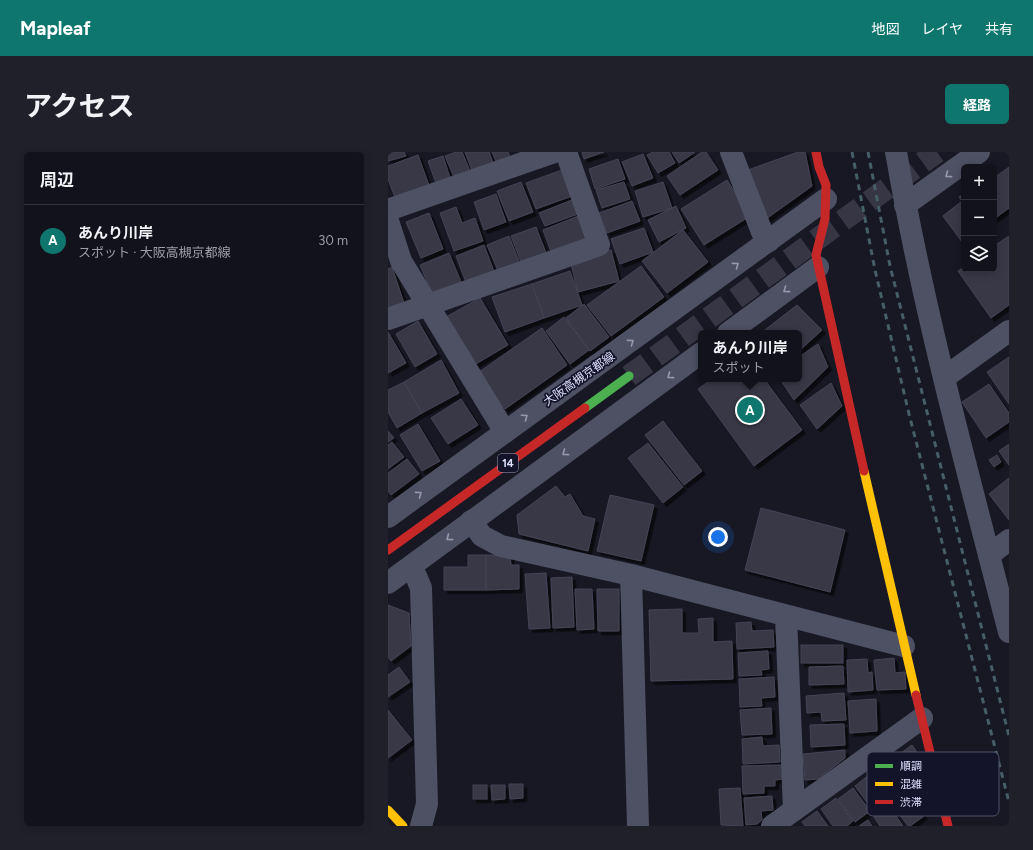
<!DOCTYPE html>
<html lang="ja">
<head>
<meta charset="utf-8">
<style>
  body { margin:0; font-family:Figtree,"Noto Sans JP",sans-serif; background:#1f2029; color:#f1f3f6 }
  .controls { position:absolute; right:12px; top:12px; display:grid; overflow:hidden; border-radius:6px; box-shadow:0 2px 10px #0003 }
  .controls button { width:36px; height:36px; display:grid; place-items:center; padding:0; border:0; border-bottom:1px solid #31323b; background:#12121c; color:#f1f3f6; font:20px sans-serif }
  .you { position:absolute; left:330px; top:385px; width:14px; height:14px; margin:-10px; border:3px solid #fff; border-radius:50%; background:#1a73e8; box-shadow:0 0 0 6px #1a73e833 }
  .badge { display:grid; place-items:center; width:26px; height:26px; border-radius:50%; background:#0f766e; color:#fff; font-size:13px; font-weight:700 }
  .pin { position:absolute; translate:-50% -50%; border:2px solid #fff; box-shadow:0 1px 4px #0006 }
  .popup { position:absolute; left:310px; top:178px; width:104px; height:52px; box-sizing:border-box; display:grid; place-content:center; border-radius:6px; background:#12121c; filter:drop-shadow(0 1px 3px #0005); font-size:13px; white-space:nowrap; color:#9c9ea3 }
  .popup b { font-size:15px; color:#f1f3f6 }
  .popup::after { content:''; position:absolute; left:50%; top:100%; margin-left:-8px; border:8px solid transparent; border-top-color:#12121c }
  .list { margin:0; padding:0; list-style:none }
  h2 { display:flex; justify-content:space-between; align-items:center; height:52px; margin:0; padding:0 16px; font-size:17px }
  h2 small { font-size:13px; font-weight:400; color:#9c9ea3 }
  .list li { display:grid; grid-template-columns:26px 1fr auto; gap:12px; align-items:center; box-sizing:border-box; height:72px; padding:0 16px; border-top:1px solid #31323b }
  .list b { display:block; font-size:15px; white-space:nowrap }
  .list p { margin:0; font-size:13px; white-space:nowrap; color:#9c9ea3 }
  .list em { font-size:13px; font-style:normal; color:#9c9ea3 }
  .icon { flex:none; width:22px; height:22px; fill:none; stroke:currentColor; stroke-width:2; stroke-linecap:round; stroke-linejoin:round }
  .map { position:relative; flex:none; width:621px; height:674px; overflow:hidden; border-radius:6px }
  header { display:flex; align-items:center; gap:24px; box-sizing:border-box; height:56px; padding:0 20px; background:#0f766e; color:#fff }
  header strong { font-size:19px }
  nav { display:flex; gap:22px; margin-inline-start:auto; font-size:14px }
  .intro { display:flex; align-items:center; justify-content:space-between; box-sizing:border-box; height:96px; padding:0 24px }
  h1 { margin:0; font-size:28px }
  .button { padding:10px 18px; border-radius:6px; background:#0f766e; color:#fff; font-size:14px; font-weight:700 }
  main { display:flex; gap:24px; padding:0 24px }
  aside { flex:1; background:#12121c; border-radius:6px; box-shadow:0 2px 10px #0003 }
  .map>svg:first-child { display:block }
</style>
</head>
<body>
<header>
<strong>Mapleaf</strong>
<nav><a>地図</a><a>レイヤ</a><a>共有</a></nav>
</header>
<div class="intro"><h1>アクセス</h1><a class="button">経路</a></div>
<main>
<aside>
<h2>周辺<small></small></h2>
<ul class="list">
<li><span class="badge">A</span><div><b>あんり川岸</b><p>スポット · 大阪高槻京都線</p></div><em>30 m</em></li>
</ul>
</aside>
<div class="map">
<svg width="621" height="674" viewBox="0 0 621 674">
  <defs>
    <filter id="shadow"><feDropShadow dx="3.5" dy="3.5" stdDeviation="0" flood-color="#0009"/></filter>
  </defs>
  <rect width="100%" height="100%" fill="#181825"/>
  <!-- building -->
  <g fill="#373746" stroke="#454457" filter="url(#shadow)">
    <path d="M0,0h16l2,4 -18,5z"/>
    <path d="M68,0h6l10,24 -16,6 -11,-26z"/>
    <path d="M77,0h24l6,16 -21,8z"/>
    <path d="M104,0h16l4,9 -14,5z"/>
    <path d="M194,0h22l-20,7z"/>
    <path d="M265,0h16l6,11 -17,10 -11,-18z"/>
    <path d="M284,0h23l-16,11z"/>
    <path d="M314,0h4l12,18 -38,25 -13,-19z"/>
    <path d="M410,0h7l7,34 -46,33 -18,-49z"/>
    <path d="M255,2l10,24 -21,8 -10,-24z"/>
    <path d="M30,3l13,36 -34,12 -9,-24v-13z"/>
    <path d="M55,4l9,28 -14,5 -10,-28z"/>
    <path d="M230,7l7,20 -30,10 -6,-20z"/>
    <path d="M621,15v41l-15,11v-41z"/>
    <path d="M174,18l10,26 -36,13 -10,-26z"/>
    <path d="M339,28l23,36 -46,29 -23,-36z"/>
    <path d="M133,30l12,30 -24,9 -12,-30z"/>
    <path d="M236,30l6,17 -28,9 -6,-18z"/>
    <path d="M275,30l9,26 -29,9 -8,-26z"/>
    <path d="M108,42l10,28 -22,8 -10,-28z"/>
    <path d="M576,42v47l-2,1 -19,-26 19,-15 -3,-4z"/>
    <path d="M184,48l6,14 -33,12 -6,-13z"/>
    <path d="M244,49l8,20 -33,12 -8,-20z"/>
    <path d="M288,54l10,22 -27,14 -11,-22z"/>
    <path d="M68,55l6,16 13,-5 8,23 -29,10 -14,-38z"/>
    <path d="M41,61l14,36 -22,9 -15,-36z"/>
    <path d="M193,63l10,27 -38,15 -10,-27z"/>
    <path d="M148,75l12,31 -25,9 -12,-31z"/>
    <path d="M256,76l9,24 -33,12 -9,-25z"/>
    <path d="M295,78l25,32 -41,31 -25,-32z"/>
    <path d="M121,84l11,28 -21,9 -12,-28z"/>
    <path d="M621,84v69l-18,13 -33,-47 6,-4v2h30v-23z"/>
    <path d="M96,93l11,29 -28,11 -11,-29z"/>
    <path d="M223,98l8,31 -41,11 -8,-32z"/>
    <path d="M61,101l13,31 -29,12 -13,-31z"/>
    <path d="M253,114l23,31 -53,39 -24,-31z"/>
    <path d="M4,115l12,36 -16,6v-40z"/>
    <path d="M182,119l12,34 -38,13 -12,-34z"/>
    <path d="M144,132l12,34 -39,14 -13,-35z"/>
    <path d="M92,146l28,47 -34,20 -28,-48z"/>
    <path d="M196,152l25,33 -19,14 -24,-33z"/>
    <path d="M409,153l25,25 -23,21v-18h-38z"/>
    <path d="M176,165l25,33 -19,14 -24,-33z"/>
    <path d="M30,169l19,33 -22,13 -19,-33z"/>
    <path d="M154,176l25,37 -62,44 -26,-37z"/>
    <path d="M0,180l18,31 -18,10z"/>
    <path d="M430,192l10,23 -34,33 -14,-21h19v-22z"/>
    <path d="M621,205v47l-22,-32z"/>
    <path d="M53,208l18,33 -37,20 -18,-31z"/>
    <path d="M324,227h52l38,51 -48,36 -56,-77z"/>
    <path d="M16,230l18,31 -25,15 -9,-16v-22z"/>
    <path d="M443,231l11,23 -25,23 -17,-24z"/>
    <path d="M601,232l20,29v9l-23,16 -24,-36z"/>
    <path d="M73,247l17,26 -30,19 -17,-26z"/>
    <path d="M275,269l39,50 -18,14 -39,-50z"/>
    <path d="M30,272l22,37 -18,10 -22,-36z"/>
    <path d="M0,279l6,7 -6,4z"/>
    <path d="M4,290l12,15 -16,12v-24z"/>
    <path d="M260,291l35,44 -20,16 -35,-45z"/>
    <path d="M621,292v21l-10,-14z"/>
    <path d="M609,303l4,7 -7,5 -5,-7z"/>
    <path d="M19,307l12,15 -28,21 -3,-4v-18z"/>
    <path d="M621,326v42l-20,-26z"/>
    <path d="M168,334l9,11 5,-3 13,22 12,3 -7,32 -69,-17 -2,-19z"/>
    <path d="M222,343l44,10 -13,56 -44,-10z"/>
    <path d="M373,356l84,22 -15,62 -85,-22z"/>
    <path d="M80,403h18v35h-42v-23h24z"/>
    <path d="M98,403h24l1,10h8v24l-33,1z"/>
    <path d="M158,421l4,55 -21,1 -4,-55z"/>
    <path d="M184,425l2,50 -21,1 -2,-50z"/>
    <path d="M187,437h17l2,40 -17,1z"/>
    <path d="M209,437h22v42h-21z"/>
    <path d="M0,453l21,8 2,33 -20,15 -3,-4z"/>
    <path d="M294,457v24h17l-1,-14 15,-1v24l19,-1 1,38 -82,2 -2,-71z"/>
    <path d="M363,470l1,9 21,-1 1,17 -37,2 -1,-26z"/>
    <rect x="413" y="493" width="42" height="18"/>
    <path d="M380,499l1,18 -8,1 1,5 -23,1 -1,-23z"/>
    <path d="M506,506l1,15 10,-1 1,17 -29,1 -3,-30z"/>
    <path d="M479,507l1,14 4,-1 1,18 -25,2 -1,-32z"/>
    <path d="M455,514l1,18 -35,1v-18z"/>
    <path d="M11,515l11,15 -22,15v-22z"/>
    <path d="M386,525l1,20 -14,1 1,8 -22,1 -1,-28z"/>
    <path d="M456,541l2,27 -24,1 -1,-9 -14,1 -1,-17z"/>
    <path d="M488,547l1,32 -27,2 -2,-32z"/>
    <path d="M383,556l1,26 -30,1 -2,-25z"/>
    <path d="M0,558l24,30 -24,18z"/>
    <path d="M456,572l1,21 -34,2 -1,-22z"/>
    <path d="M374,585l1,9 16,-1 1,17 -37,2 -1,-25z"/>
    <path d="M524,593l15,21 -18,12 -15,-20z"/>
    <path d="M457,598v8l-27,21 -13,1 -2,-26z"/>
    <path d="M499,607l17,23 -16,12 -17,-24z"/>
    <path d="M394,613l1,14 -8,1v6h-11v7l-21,1 -1,-28z"/>
    <path d="M482,622l17,24 -15,11 -17,-23z"/>
    <path d="M535,625l17,23 -15,11 -17,-23z"/>
    <path d="M121,632h14v14l-13,1z"/>
    <rect x="85" y="633" width="14" height="14"/>
    <path d="M103,633h14v14l-13,1z"/>
    <path d="M352,636l3,38 -22,-1 -2,-36z"/>
    <path d="M465,636l17,23 -15,11 -17,-23z"/>
    <path d="M519,641l17,23 -14,10h-2l-16,-22z"/>
    <path d="M384,644l1,14 -12,1 1,9 -5,4 -11,1 -2,-27z"/>
    <path d="M448,646l17,23 -6,5h-14l-12,-17z"/>
    <path d="M501,654l14,20h-23l-6,-9z"/>
    <path d="M429,659l11,15h-23l-3,-4z"/>
    <path d="M480,668l4,6h-13z"/>
  </g>
  <g fill="none" stroke-linecap="round" stroke-linejoin="round">
    <!-- primary-tunnel -->
    <path stroke="#363645" stroke-width="22" stroke-dasharray="22 11" stroke-linecap="butt" d="M241,224l308,-224"/>
    <!-- street -->
    <g stroke="#4e5164" stroke-width="22">
      <path d="M343,0l31,80 7,9"/>
      <path d="M508,0c28,162 72,321 113,480"/>
      <path d="M517,53l74,-53"/>
      <path d="M0,58l166,-58"/>
      <path d="M0,69l13,40 104,171"/>
      <path d="M0,167l211,-74 -33,-93"/>
      <path d="M340,181l90,-66"/>
      <path d="M557,225l64,-46"/>
      <path d="M0,365l438,-318"/>
      <path d="M83,369l11,15 19,10 130,29 273,71"/>
      <path d="M601,403l20,-15"/>
      <path d="M21,416l7,8 5,12 6,216 -6,22"/>
      <path d="M243,423l7,251"/>
      <path d="M0,431l313,-230"/>
      <path d="M398,464l8,194"/>
      <path d="M384,674l150,-108"/>
    </g>
    <!-- fast -->
    <path stroke="#4caf50" stroke-width="9" d="M197,256l44,-32"/>
    <!-- slow -->
    <g stroke="#ffc107" stroke-width="9">
      <path d="M476,319l52,224"/>
      <path d="M0,658l15,16"/>
    </g>
    <!-- jam -->
    <g stroke="#c62828" stroke-width="9">
      <path d="M428,0l3,15 7,18 -1,34 -9,36 48,216"/>
      <path d="M0,398l197,-142"/>
      <path d="M528,543l32,131"/>
    </g>
    <!-- rail -->
    <g stroke="#465e67" stroke-width="3" stroke-dasharray="6 5" stroke-linecap="butt">
      <path d="M464,0l23,118 34,144 100,388"/>
      <path d="M480,0l22,114 119,470"/>
    </g>
  </g>
  <!-- one-way arrows -->
  <defs><path id="oneway-chevron" d="M-2-3.5L2.5 0L-2 3.5" fill="none" stroke-width="1.6" stroke-linecap="round" stroke-linejoin="round"/></defs>
  <g stroke="#9698b0">
    <use href="#oneway-chevron" transform="translate(560 23) rotate(144)"/>
    <use href="#oneway-chevron" transform="translate(348 113) rotate(-36)"/>
    <use href="#oneway-chevron" transform="translate(398 138) rotate(144)"/>
    <use href="#oneway-chevron" transform="translate(243 190) rotate(-36)"/>
    <use href="#oneway-chevron" transform="translate(282 224) rotate(144)"/>
    <use href="#oneway-chevron" transform="translate(137 265) rotate(-35)"/>
    <use href="#oneway-chevron" transform="translate(177 301) rotate(144)"/>
    <use href="#oneway-chevron" transform="translate(31 342) rotate(-36)"/>
    <use href="#oneway-chevron" transform="translate(61 386) rotate(143)"/>
  </g>
  <g text-anchor="middle" dominant-baseline="central" stroke-width="3.5" stroke-linejoin="round" paint-order="stroke">
    <!-- shield labels -->
    <rect fill="#13132a" stroke="#a2a2bd" stroke-width="1" x="110" y="302" width="20" height="18" rx="3"/>
    <g font-size="11" font-weight="bold" fill="#dfe0fc">
      <text x="120" y="311">14</text>
    </g>
    <!-- street labels -->
    <g font-size="12" fill="#dfe0fc" stroke="#13132a">
      <text transform="translate(191 227) rotate(-35)">大阪高槻京都線</text>
    </g>
  </g>
  <!-- legend -->
  <rect x="479" y="600" width="132" height="64" rx="6" fill="#13132a" stroke="#505069" stroke-width="1"/>
  <rect x="487" y="612" width="18" height="4" fill="#4caf50"/>
  <rect x="487" y="630" width="18" height="4" fill="#ffc107"/>
  <rect x="487" y="648" width="18" height="4" fill="#c62828"/>
  <g font-size="11" fill="#dfe0fc">
    <text x="512" y="618">順調</text>
    <text x="512" y="636">混雑</text>
    <text x="512" y="654">渋滞</text>
  </g>
</svg>
<div class="controls">
<button>+</button>
<button>−</button>
<button><svg class="icon" aria-label="layers" viewBox="0 0 24 24"><path d="M12 4l9 5-9 5-9-5zM3 14l9 5 9-5"/></svg></button>
</div>
<div class="you"></div>
<div class="pin badge" style="left:362px;top:258px">A</div>
<div class="popup"><b>あんり川岸</b>スポット</div>
</div>
</main>
</body>
</html>
